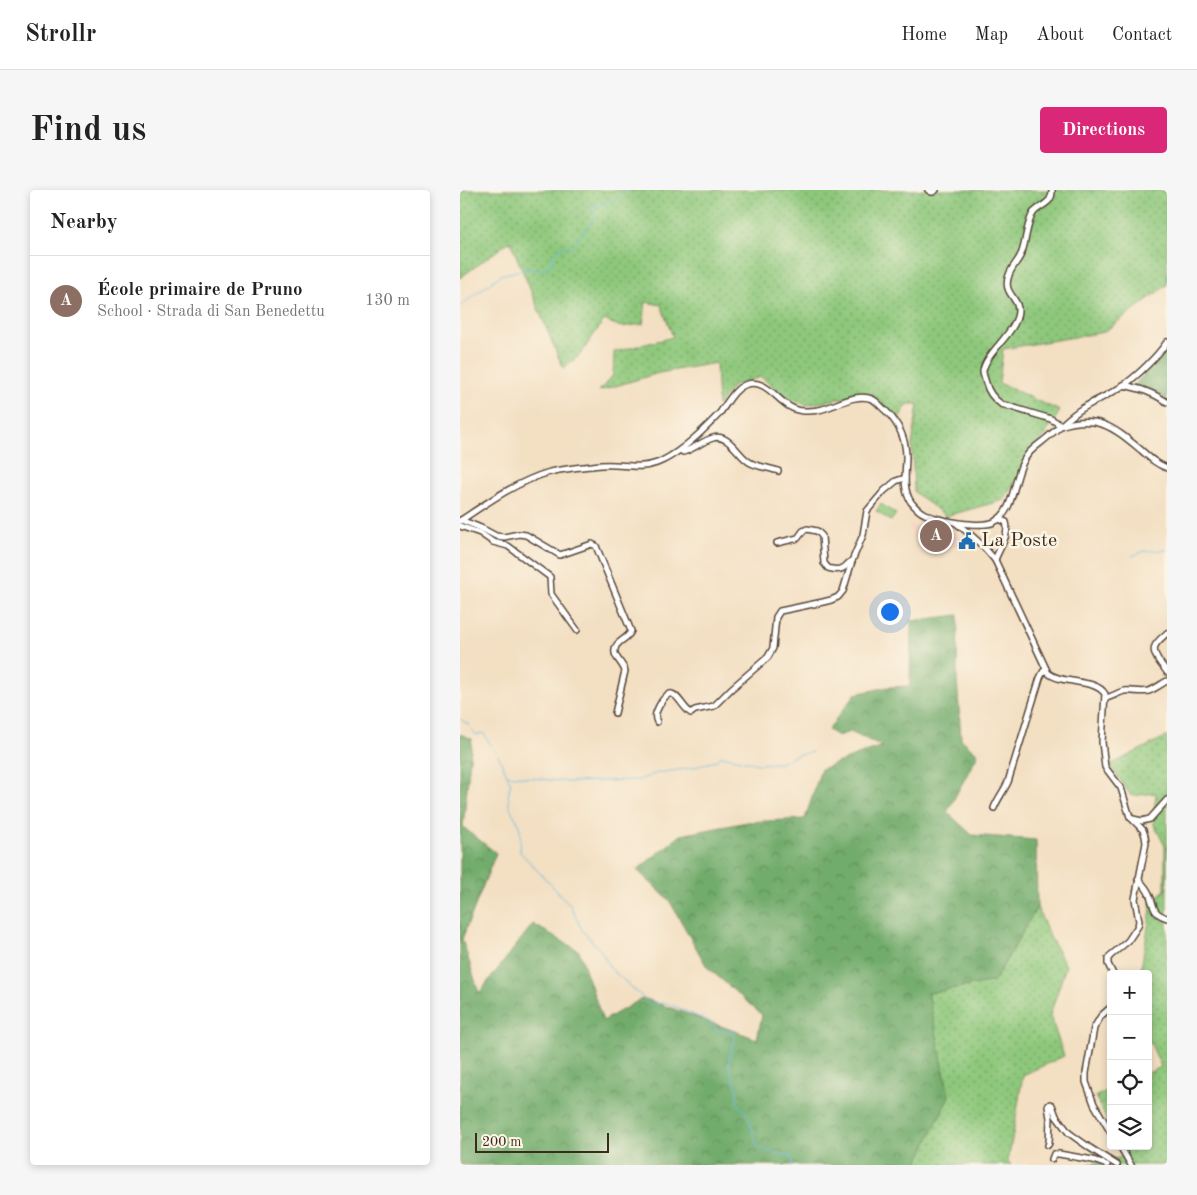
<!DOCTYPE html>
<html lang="en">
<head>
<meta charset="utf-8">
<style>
  body { margin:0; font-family:"Old Standard TT",serif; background:#f6f6f6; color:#222 }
  .controls { position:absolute; right:15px; bottom:15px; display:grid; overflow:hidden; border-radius:5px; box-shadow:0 2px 8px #0003 }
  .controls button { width:45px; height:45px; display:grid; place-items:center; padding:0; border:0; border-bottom:1px solid #e0e0e0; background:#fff; color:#222; font:25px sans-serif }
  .scale { position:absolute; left:15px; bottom:12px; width:134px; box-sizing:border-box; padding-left:5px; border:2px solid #3b2a1e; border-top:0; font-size:14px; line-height:18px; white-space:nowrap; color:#3b2a1e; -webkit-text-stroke:4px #fcf5e5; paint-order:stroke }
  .you { position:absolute; left:429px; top:421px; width:18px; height:18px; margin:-12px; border:4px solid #fff; border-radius:50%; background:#1a73e8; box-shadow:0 0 0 8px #1a73e833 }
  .badge { display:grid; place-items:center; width:32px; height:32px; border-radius:50%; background:#db2777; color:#fff; font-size:16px; font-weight:700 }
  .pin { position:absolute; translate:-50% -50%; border:2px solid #fff; box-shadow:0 1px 5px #0006 }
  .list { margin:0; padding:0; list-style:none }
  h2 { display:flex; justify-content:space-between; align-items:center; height:65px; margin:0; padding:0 20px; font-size:21px }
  h2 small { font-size:16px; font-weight:400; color:#767676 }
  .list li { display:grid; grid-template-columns:32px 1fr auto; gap:15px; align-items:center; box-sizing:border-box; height:90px; padding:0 20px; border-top:1px solid #e0e0e0 }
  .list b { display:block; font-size:19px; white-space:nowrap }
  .list p { margin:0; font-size:16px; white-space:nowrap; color:#767676 }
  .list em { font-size:16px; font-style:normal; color:#767676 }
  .icon { flex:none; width:28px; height:28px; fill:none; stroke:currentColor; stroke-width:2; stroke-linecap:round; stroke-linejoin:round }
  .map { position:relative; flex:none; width:707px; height:975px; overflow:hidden; border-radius:5px }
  header { display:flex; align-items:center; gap:30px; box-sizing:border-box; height:70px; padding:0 25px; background:#fff; border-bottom:1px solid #e0e0e0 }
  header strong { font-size:24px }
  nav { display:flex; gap:28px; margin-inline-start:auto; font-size:18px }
  .intro { display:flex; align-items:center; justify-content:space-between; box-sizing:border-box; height:120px; padding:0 30px }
  h1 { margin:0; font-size:35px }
  .button { padding:12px 22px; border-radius:5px; background:#db2777; color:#fff; font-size:18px; font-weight:700 }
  main { display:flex; gap:30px; padding:0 30px }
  aside { flex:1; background:#fff; border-radius:5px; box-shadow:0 2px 8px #0003 }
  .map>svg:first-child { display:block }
</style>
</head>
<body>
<header>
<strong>Strollr</strong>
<nav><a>Home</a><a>Map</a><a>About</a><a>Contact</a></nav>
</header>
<div class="intro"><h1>Find us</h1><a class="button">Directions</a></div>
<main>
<aside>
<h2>Nearby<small></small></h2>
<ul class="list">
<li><span class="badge" style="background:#8d6e63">A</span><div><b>École primaire de Pruno</b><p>School · Strada di San Benedettu</p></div><em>130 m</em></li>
</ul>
</aside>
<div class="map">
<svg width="707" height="975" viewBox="0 0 707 975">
  <defs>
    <pattern id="grass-dots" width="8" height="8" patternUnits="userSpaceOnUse" patternTransform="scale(1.25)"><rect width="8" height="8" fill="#8ec87c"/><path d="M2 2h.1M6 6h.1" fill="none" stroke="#75a365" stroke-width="1.8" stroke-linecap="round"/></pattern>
    <pattern id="forest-crowns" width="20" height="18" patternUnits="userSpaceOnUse" patternTransform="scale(1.25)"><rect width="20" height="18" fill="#72ac6c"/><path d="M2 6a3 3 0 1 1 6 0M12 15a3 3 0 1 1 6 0" fill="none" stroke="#5f8c58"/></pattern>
  </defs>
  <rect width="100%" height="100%" fill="#fcf5e5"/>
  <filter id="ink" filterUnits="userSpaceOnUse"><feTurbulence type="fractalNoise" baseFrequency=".02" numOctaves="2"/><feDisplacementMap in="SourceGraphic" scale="10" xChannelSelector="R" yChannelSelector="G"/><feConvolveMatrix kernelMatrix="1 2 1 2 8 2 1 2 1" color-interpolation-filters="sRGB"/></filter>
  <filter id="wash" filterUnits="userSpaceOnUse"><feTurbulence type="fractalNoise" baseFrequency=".0096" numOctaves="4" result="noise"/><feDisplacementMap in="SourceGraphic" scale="20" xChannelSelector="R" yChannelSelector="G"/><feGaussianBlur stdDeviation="1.12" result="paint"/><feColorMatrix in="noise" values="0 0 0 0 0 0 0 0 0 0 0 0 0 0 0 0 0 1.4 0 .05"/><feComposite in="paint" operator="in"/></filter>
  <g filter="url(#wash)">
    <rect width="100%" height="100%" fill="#f3dfc2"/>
    <!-- built -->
    <path fill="#f7d1c6" d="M468,332l21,7v3l7,2 5,5 1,-1 7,8 -5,4 -3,-2 -16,-4 -3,7 -9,-2 -8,-4 -7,-5 -9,-12 1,-3 12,4z"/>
    <!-- grass -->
    <g fill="url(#grass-dots)" stroke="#64794d">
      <path d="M0,0h707v95l-63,47 -101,17 -4,34 61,28 -56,89 -58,16 -32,-24 -2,-47 6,-41h-10l-9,14 -30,-25 -62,12 -20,-7 -26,-21 -27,8 -16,21 -2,-43 -57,10 -60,18 14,-16 1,-23 59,-15 -12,-32 -15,-3 -3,22 -22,3 -17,-7 -24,35 -17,13 -53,-127 -50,37z"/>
      <path d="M707,546v429h-80l2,-1 33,-7 -5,-11h31v-73l13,-6 -13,-30v-63h-8l11,-64 -1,-8 15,-12v-44l-12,-23 3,-30 -25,3 -21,-31z"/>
      <path d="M577,717l12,28 17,31 -16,49 14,41 -41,19 -7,42 -8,44 3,4h-95l33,-69 -21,-103 66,-12z"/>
      <path d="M651,899v42l-15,-35z"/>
    </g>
    <!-- forest -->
    <g fill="url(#forest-crowns)" stroke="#566b45">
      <path d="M707,157v52l-16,-9 -16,-5z"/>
      <path d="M498,425l-1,63 4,61 17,15 -31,58 25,23 64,5 1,67 -43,74 -66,12 21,103 -32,68 -1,1h-456v-431l12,5 -9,88 33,26 -34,86 17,54 54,-69 46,27 24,70 40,-23 114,41 5,-24 -55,-48 -38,-67 -32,-30 44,-35 66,-13 58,-3 16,-50 61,-23 -32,-14 -12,4 -10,-6 27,-36 33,-7 22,-1 1,-65z"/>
    </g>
    <!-- pitch -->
    <path fill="#8ec87c" stroke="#64794d" d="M421,314l15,10 -5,7 -15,-10z"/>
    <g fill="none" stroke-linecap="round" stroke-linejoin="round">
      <!-- stream -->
      <g stroke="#61b9de" stroke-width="1">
        <path d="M0,116l41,-31 24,-6 18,1 10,-7 -1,-7 9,-9h10l25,-31 -5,-9 23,-6 12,-11"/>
        <path d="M672,366l12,-5 23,-1"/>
        <path d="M0,529l8,5 8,11 7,-2 12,18"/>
        <path d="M38,565l13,29c-4,8 -3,20 1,28 2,4 5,7 6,11 4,9 2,19 2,29l50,53 12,25 20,22 8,16 40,36 17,-1 45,20 3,7 16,1 5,3 -6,21 -1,11 9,25 -1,12 11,12 9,31 12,6 16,3 6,2 2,8"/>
        <path d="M48,585l59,7 72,-2 18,-7 35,-5 23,-7 7,-5 36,8 23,-1 15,-8 16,-3"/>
      </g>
    </g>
  </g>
  <g filter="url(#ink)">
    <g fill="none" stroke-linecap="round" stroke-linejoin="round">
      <!-- minor casing -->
      <g stroke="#574537" stroke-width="8">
        <g id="minor">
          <path d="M468,0l3,2h2l3,-2"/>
          <path d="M592,0c1,13 -10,14 -18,22 -7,8 -8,30 -12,40 -3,9 -10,14 -13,23 -8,21 14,22 8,42 -5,19 -33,38 -34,55 0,3 2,7 3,11 2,8 8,16 15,21l50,15 5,3 4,4c38,-12 53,1 81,24 9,8 15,14 26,18"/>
          <path d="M663,195c19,4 28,7 44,17"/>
          <path d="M220,260l3,2c11,-3 19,-11 30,-14 17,-5 26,20 38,25 8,4 19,5 27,8"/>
          <path d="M1,330l20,8 15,8 8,1 15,-3 7,1 34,20 32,-11 4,2 35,85c-3,9 -18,10 -16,22 1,6 8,11 10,18l-10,42"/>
          <path d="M0,331c28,-19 58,-40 90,-49 17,-4 34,-5 51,-7 19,-2 38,5 56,-2 21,-8 46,-32 62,-49 8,-10 15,-26 28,-30 24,-6 32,26 57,27 4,0 9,0 14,-1 15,-2 37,-18 54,-11 5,2 9,8 14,12 12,12 20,28 20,46 0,14 -4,32 5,45 4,5 9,10 14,12 13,7 56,14 69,8 23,-11 18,-50 35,-69 6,-7 15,-12 21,-18 11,-9 21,-20 33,-27 13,-8 28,-14 41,-23 14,-10 33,-28 43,-43"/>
          <path d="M496,333c15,11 27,22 39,37l53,113c15,12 47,5 57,21l-3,48 3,25 16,21 9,29 13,13 2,6 1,7 -11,56 4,22 -1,5 -10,15 -18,15 -2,3v5l5,10"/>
          <path d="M0,336l20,7 13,9 15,4 42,31 1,17 26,36"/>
          <path d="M317,353l21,-5 5,-7 4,-2 10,2 5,5 2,27 4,5c4,1 10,3 15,0 4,-2 4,-5 9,-7"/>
          <path d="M535,370c4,-12 15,-25 11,-38l-7,-3"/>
          <path d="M707,443c-3,3 -10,8 -12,13 -4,8 8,20 12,26"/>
          <path d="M645,508c7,-1 12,-5 19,-7 8,-1 17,2 25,0 6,-2 12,-7 18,-10"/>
          <path d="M197,532c-3,-6 -1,-10 2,-16 15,-28 20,0 32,7l4,-3 19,-4 17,-17 37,-32 5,-9 3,-31 4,-6 43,-9 8,-2 7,-3 5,-6 9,-30 11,-26 4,-24 17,-20 12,-10 9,-3"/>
          <path d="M534,618c4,-10 10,-17 14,-26l32,-104 3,-6 3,-3"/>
          <path d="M673,629l9,2 8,-2 17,-19"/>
          <path d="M678,689c5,5 10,11 12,17 5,12 2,17 17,22"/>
          <path d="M651,817l-10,9 -7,12 -8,45v9l8,22 17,29"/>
          <path d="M588,955l1,-2 1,-25 -2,-12 2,-2 2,1 4,11 13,17 21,15 27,17"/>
          <path d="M660,956l11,19"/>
          <path d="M592,969l2,-5h5l34,6 14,5"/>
        </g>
      </g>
      <!-- minor -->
      <use href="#minor" stroke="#fff" stroke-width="5"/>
    </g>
  </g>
  <!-- icons -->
  <defs>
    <g id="civic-bare" transform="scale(1.35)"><path d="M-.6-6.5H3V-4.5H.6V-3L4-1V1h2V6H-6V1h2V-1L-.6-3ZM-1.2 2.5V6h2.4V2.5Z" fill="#1f6fb2" stroke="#fcf5e5" stroke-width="2.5" paint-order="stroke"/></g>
  </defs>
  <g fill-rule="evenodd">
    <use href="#civic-bare" x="507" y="351"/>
  </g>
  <g text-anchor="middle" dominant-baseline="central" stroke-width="5" stroke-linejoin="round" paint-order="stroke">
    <!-- poi labels -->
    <g font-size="20" fill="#3b2a1e" stroke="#fcf5e5" text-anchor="start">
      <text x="521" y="351">La Poste</text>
    </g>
  </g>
</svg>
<div class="controls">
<button>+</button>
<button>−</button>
<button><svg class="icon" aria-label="locate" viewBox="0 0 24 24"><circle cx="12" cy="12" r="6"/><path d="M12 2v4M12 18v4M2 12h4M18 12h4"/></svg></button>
<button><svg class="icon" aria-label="layers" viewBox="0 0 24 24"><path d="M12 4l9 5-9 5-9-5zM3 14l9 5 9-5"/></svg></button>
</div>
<div class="scale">200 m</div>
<div class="you"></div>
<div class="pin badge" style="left:476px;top:346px;background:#8d6e63">A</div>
</div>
</main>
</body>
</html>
